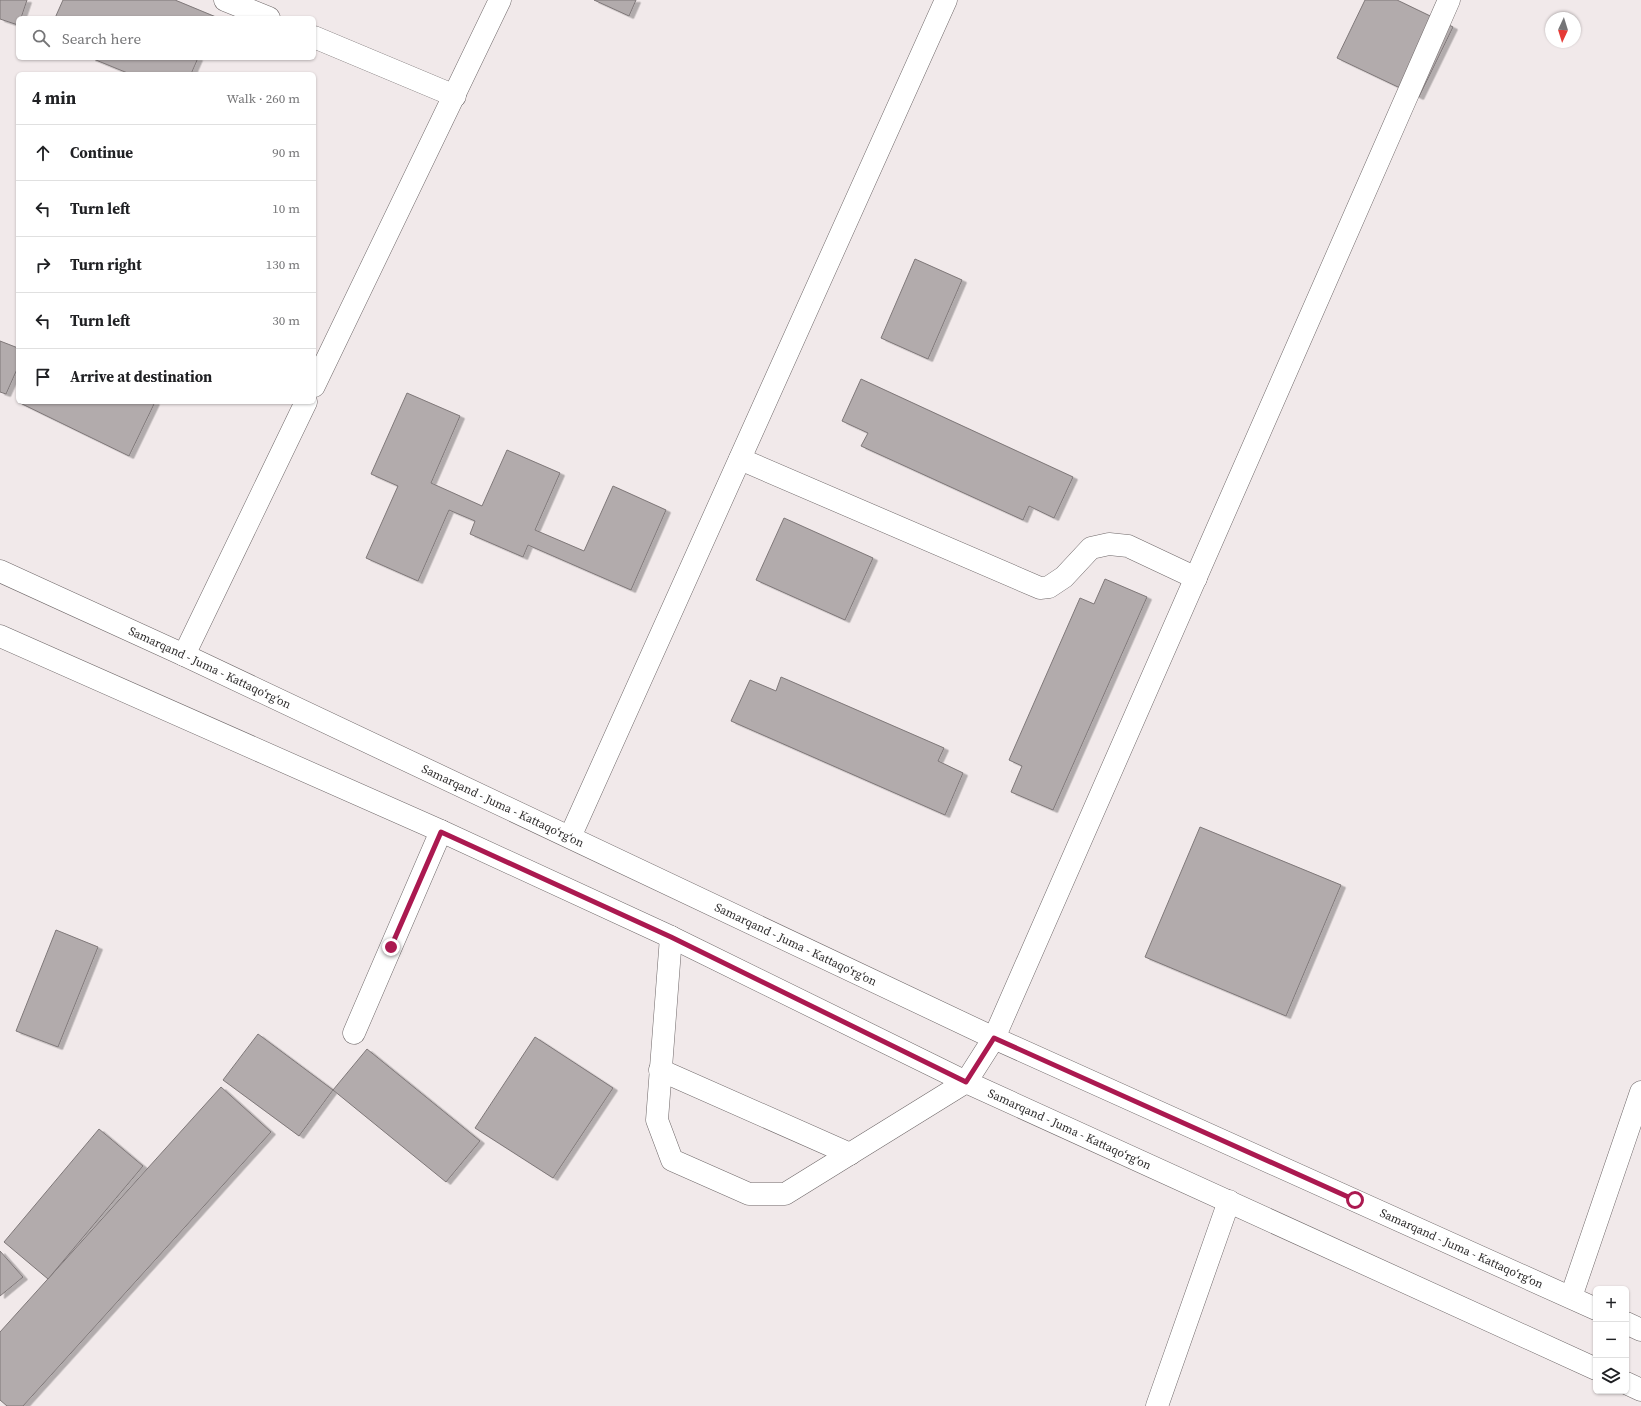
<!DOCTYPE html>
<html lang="en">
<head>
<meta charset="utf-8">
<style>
  body { margin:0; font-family:"Source Serif 4",serif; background:#f6f6f6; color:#202124 }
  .controls { position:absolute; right:12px; bottom:12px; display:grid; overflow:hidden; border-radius:6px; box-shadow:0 1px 3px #0004 }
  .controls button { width:36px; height:36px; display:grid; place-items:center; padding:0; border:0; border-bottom:1px solid #e0e0e0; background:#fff; color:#202124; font:20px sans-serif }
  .compass { position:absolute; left:1545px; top:12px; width:36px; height:36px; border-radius:50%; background:#fff; box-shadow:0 1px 3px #0004; rotate:184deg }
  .stop { position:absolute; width:12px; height:12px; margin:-9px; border:3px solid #ab1950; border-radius:50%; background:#fff }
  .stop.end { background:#ab1950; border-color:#fff; box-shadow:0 1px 4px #0008 }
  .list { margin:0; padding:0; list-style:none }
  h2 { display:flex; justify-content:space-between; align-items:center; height:52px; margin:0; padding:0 16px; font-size:17px }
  h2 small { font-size:13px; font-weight:400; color:#757577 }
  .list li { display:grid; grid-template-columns:26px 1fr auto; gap:12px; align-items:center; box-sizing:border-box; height:56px; padding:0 16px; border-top:1px solid #e0e0e0 }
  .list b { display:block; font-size:15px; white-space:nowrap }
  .list em { font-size:13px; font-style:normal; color:#757577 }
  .icon { flex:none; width:22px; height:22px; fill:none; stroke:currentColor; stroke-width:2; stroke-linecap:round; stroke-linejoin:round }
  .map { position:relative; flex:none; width:1641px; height:1406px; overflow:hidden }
  .search { position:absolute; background:#fff; box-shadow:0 1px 3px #0004; left:16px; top:16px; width:300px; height:44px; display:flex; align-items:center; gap:10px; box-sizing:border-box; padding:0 14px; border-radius:6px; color:#757577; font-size:15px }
  .panel { position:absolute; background:#fff; box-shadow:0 1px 3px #0004; left:16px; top:72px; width:300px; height:332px; border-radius:6px }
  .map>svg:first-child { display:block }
</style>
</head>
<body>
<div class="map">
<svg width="1641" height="1406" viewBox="0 0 1641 1406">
  <defs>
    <filter id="shadow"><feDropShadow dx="4.5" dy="2.5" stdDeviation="0" flood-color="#0004"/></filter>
  </defs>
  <rect width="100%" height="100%" fill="#f1e9ea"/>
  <!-- building -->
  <g fill="#b2abac" stroke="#7f7879" filter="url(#shadow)">
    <path d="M0,0h27l-6,18h-3v7l-18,-6z"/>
    <path d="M63,0h112l41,17 -1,1h-160z"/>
    <path d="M594,0h42l-7,16z"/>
    <path d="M1365,0h32l56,27 -34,70 -82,-39z"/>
    <path d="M91,58h107l-7,16h-61z"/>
    <path d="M915,259l47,21 -34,79 -47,-21z"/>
    <path d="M0,341l18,7v19l-12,27 -6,-2z"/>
    <path d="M861,379l212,98 -19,41 -25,-12 -6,14 -162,-74 7,-13 -26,-12z"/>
    <path d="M407,393l53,23 -29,67 51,23 25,-56 53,23 -25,57 49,21 29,-65 53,24 -35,80 -103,-45 -5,12 -53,-23 5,-13 -26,-11 -31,71 -52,-23 32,-72 -27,-12z"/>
    <path d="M18,402h137l-26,54z"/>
    <path d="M784,518l89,40 -28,62 -89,-40z"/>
    <path d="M1105,579l42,18 -94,213 -42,-18 11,-26 -13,-6 71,-162 14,6z"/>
    <path d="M781,677l163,71 -6,13 25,12 -18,42 -214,-94 19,-41 26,11z"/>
    <path d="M1200,827l141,58 -55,131 -141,-59z"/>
    <path d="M56,930l42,17 -40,100 -42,-16z"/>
    <path d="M258,1034l75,56 -34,46 -76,-56z"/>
    <path d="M535,1037l78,51 -60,90 -78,-50z"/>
    <path d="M367,1049l113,92 -34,41 -113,-92z"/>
    <path d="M221,1087l50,45 -248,274h-16l-7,-6v-68z"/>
    <path d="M99,1129l44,37 -95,113 -44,-37z"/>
    <path d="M0,1251l23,26 -23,19z"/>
  </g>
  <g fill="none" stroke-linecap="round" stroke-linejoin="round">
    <!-- minor casing -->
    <g stroke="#6f6869" stroke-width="23">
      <g id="minor">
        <path d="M225,0l44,18"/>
        <path d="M314,37l141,59"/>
        <path d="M314,386l186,-386"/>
        <path d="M740,459l300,129 9,-1 15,-10 27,-29 18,-4 19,2 68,32"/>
        <path d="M184,655l122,-253"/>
        <path d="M570,837l376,-837"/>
        <path d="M671,937l-14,183 15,40 77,34h36l181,-112 28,-44 455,-1038"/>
        <path d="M354,1033l87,-202"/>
        <path d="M660,1070l190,84"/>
        <path d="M1571,1297l70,-205"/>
        <path d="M1157,1406l72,-205"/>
      </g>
    </g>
    <!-- major casing -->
    <g stroke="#6f6869" stroke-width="23">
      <g id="major">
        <path id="s1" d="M0,571l184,84 810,383 602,271"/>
        <path id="s2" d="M0,636l441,195 230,106 295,145 630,287"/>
        <path d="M1626,1323l15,7"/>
        <path d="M1626,1383l15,7"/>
      </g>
    </g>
    <!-- minor -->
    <use href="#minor" stroke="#fff" stroke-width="22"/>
    <!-- major -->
    <use href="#major" stroke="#fff" stroke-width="22"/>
  </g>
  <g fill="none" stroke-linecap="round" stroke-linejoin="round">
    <!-- route -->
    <path stroke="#ab1950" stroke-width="5" d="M391,947l50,-115 230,105 295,145 28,-44 361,162"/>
  </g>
  <g text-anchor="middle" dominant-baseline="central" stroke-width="3" stroke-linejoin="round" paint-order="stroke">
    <!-- street labels -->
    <g font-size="12" fill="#2d2b2b" stroke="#fef6f7">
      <text stroke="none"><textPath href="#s1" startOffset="231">Samarqand - Juma - Kattaqo‘rg‘on</textPath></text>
      <text stroke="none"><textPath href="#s1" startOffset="555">Samarqand - Juma - Kattaqo‘rg‘on</textPath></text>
      <text stroke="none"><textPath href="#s1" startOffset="879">Samarqand - Juma - Kattaqo‘rg‘on</textPath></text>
      <text stroke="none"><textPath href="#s2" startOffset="1178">Samarqand - Juma - Kattaqo‘rg‘on</textPath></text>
      <text stroke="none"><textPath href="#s1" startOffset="1611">Samarqand - Juma - Kattaqo‘rg‘on</textPath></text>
    </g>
  </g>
</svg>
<div class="controls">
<button>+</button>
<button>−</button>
<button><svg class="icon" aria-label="layers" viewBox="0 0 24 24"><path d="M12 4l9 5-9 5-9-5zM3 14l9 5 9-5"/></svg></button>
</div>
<svg class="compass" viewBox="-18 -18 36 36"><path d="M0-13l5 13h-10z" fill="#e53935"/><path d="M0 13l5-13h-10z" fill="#757577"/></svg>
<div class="stop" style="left:1355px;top:1200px"></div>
<div class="stop end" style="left:391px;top:947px"></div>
<div class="search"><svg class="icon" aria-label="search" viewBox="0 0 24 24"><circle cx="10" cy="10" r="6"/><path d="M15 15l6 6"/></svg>Search here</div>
<section class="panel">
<h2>4 min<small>Walk · 260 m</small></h2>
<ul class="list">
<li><svg class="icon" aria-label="ahead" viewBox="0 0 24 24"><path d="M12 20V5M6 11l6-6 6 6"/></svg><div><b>Continue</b></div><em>90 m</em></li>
<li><svg class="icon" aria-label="left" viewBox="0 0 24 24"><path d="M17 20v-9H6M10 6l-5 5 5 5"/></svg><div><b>Turn left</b></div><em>10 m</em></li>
<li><svg class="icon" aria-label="right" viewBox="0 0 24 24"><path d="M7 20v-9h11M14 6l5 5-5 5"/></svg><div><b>Turn right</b></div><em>130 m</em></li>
<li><svg class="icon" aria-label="left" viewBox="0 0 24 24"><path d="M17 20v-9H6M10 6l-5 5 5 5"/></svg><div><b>Turn left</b></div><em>30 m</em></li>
<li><svg class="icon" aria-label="arrive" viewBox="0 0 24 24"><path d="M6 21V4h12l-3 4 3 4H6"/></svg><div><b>Arrive at destination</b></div></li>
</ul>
</section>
</div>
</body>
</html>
